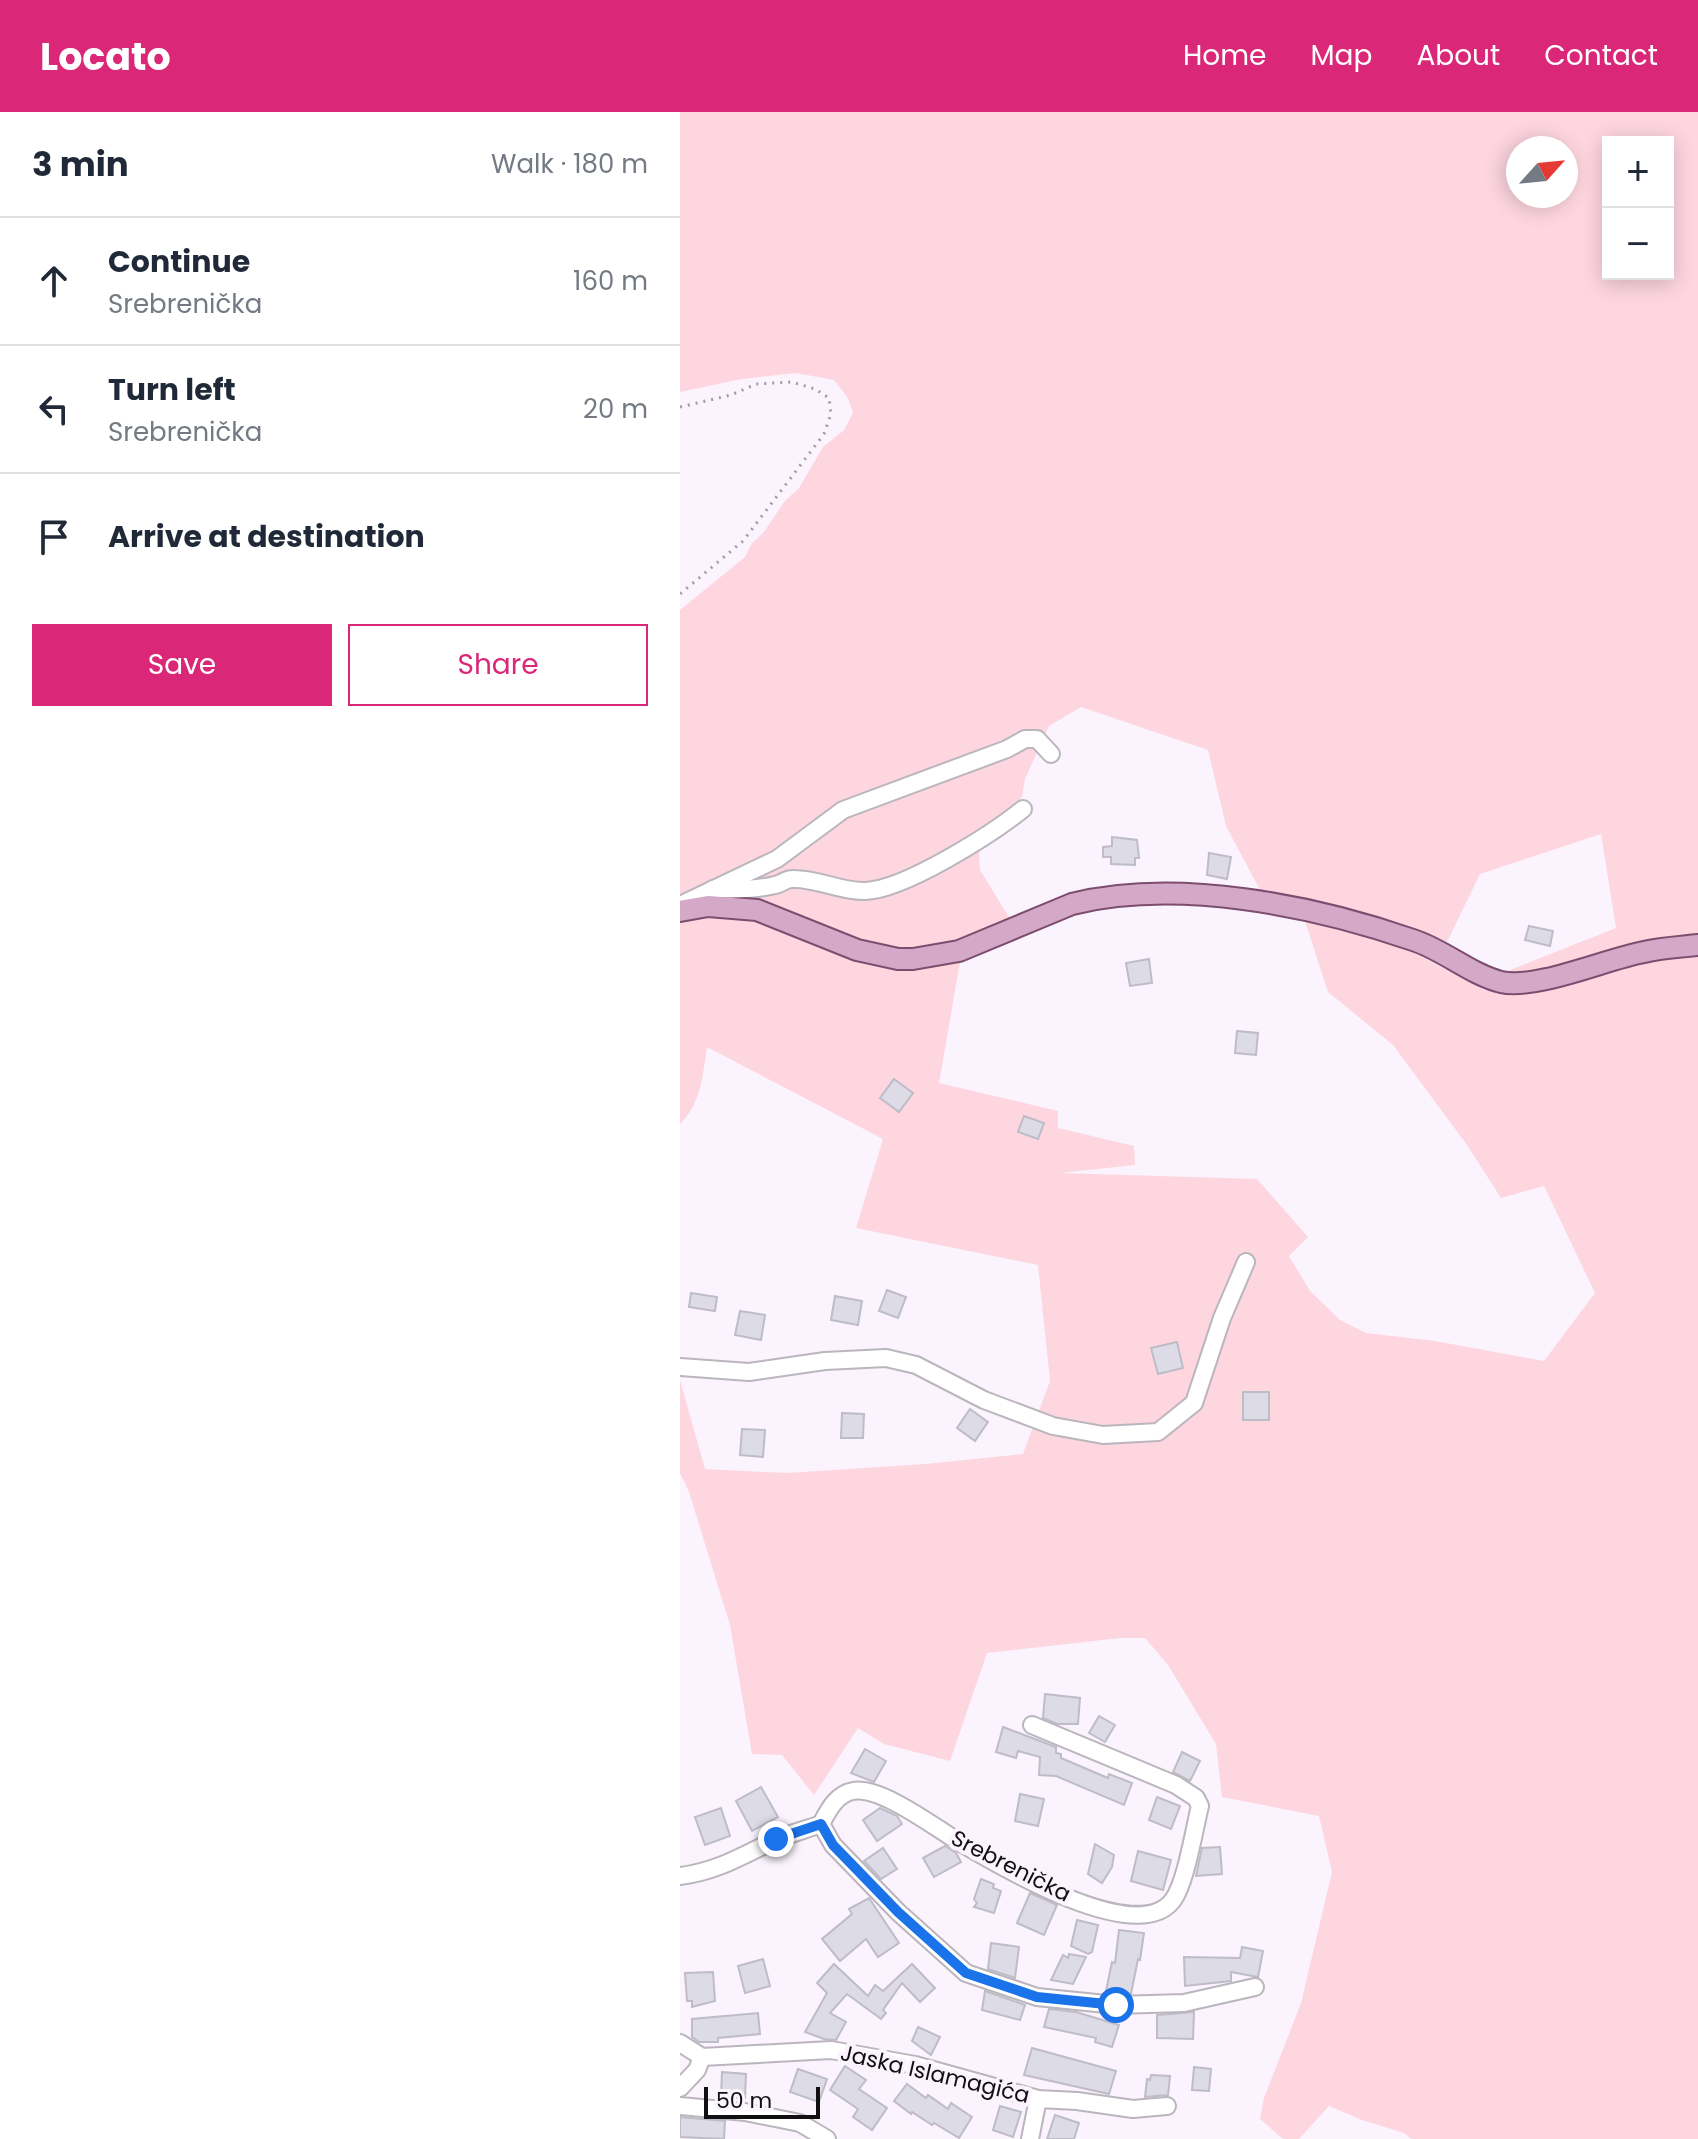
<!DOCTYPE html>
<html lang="en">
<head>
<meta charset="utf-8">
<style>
  body { margin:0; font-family:Poppins,sans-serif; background:#f6f6f7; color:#1f2937 }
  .controls { position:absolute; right:24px; top:24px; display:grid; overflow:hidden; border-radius:0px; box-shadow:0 4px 20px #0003 }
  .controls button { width:72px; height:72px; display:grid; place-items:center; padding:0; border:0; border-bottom:2px solid #e0e1e3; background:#fff; color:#1f2937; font:40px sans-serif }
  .compass { position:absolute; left:826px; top:24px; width:72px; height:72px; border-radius:50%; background:#fff; box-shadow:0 4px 20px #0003; rotate:63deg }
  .scale { position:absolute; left:24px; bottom:20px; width:116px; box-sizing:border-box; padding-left:8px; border:4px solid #110f12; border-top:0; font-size:22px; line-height:28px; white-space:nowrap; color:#110f12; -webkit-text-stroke:6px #fbf3fd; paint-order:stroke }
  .stop { position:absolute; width:24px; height:24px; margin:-18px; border:6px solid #1a73e8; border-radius:50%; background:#fff }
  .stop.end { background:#1a73e8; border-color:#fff; box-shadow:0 2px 8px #0008 }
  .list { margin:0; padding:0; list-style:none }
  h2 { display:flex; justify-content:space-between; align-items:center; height:104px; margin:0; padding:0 32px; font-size:34px }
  h2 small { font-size:26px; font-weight:400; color:#747a83 }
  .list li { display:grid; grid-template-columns:52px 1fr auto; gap:24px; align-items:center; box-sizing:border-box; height:128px; padding:0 32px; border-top:2px solid #e0e1e3 }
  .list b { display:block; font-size:30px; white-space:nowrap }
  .list p { margin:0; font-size:26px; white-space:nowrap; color:#747a83 }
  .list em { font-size:26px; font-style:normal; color:#747a83 }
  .actions { display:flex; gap:16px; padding:24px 32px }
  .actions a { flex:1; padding:18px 0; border:2px solid #db2777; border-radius:0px; text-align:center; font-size:28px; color:#db2777 }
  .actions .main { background:#db2777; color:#fff }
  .icon { flex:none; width:44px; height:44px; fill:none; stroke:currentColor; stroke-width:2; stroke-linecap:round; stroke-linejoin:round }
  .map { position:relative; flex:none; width:1018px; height:2027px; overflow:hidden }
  header { display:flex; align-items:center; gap:48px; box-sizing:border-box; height:112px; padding:0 40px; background:#db2777; color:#fff }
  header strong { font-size:38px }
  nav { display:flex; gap:44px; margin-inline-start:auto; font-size:28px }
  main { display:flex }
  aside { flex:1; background:#fff }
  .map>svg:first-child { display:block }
</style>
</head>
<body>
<header>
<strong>Locato</strong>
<nav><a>Home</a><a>Map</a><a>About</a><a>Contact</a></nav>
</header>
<main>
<aside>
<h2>3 min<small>Walk · 180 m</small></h2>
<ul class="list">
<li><svg class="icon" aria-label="ahead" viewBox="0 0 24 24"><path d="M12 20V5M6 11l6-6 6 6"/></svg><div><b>Continue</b><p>Srebrenička</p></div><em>160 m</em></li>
<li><svg class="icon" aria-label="left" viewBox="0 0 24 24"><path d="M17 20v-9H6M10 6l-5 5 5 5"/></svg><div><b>Turn left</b><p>Srebrenička</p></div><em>20 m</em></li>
<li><svg class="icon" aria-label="arrive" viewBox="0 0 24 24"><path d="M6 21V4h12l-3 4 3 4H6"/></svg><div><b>Arrive at destination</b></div></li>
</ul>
<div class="actions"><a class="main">Save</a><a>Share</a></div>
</aside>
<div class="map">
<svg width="1018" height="2027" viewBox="0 0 1018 2027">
  <rect width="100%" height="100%" fill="#fbf3fd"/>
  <!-- green -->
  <path fill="#fed6e0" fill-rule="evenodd" d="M0,0h1018v2027h-287l-7,-6 -42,-13 -33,-14 -30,33h-16l-23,-20 4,-21 37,-95 31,-131 -13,-56 -97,-19 -6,-53 -48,-79 -23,-27h-25l-133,15 -37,108 -66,-17 -26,-16 -44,67 -32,-40 -30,-1 -22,-129 -41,-133 -9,-19v-93l25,89 82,4 139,-9 97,-10 27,-73 -12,-116 -182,-37 27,-89 -176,-92c-4,26 -6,58 -27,77v-514l65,-53 7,-14 12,-11 20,-30 15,-14 24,-41 21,-17 9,-17 -5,-15 -14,-18 -38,-7 -54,6 -62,13zM928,30h60v132h-60zM838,36h48v48h-48zM401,595l127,43 18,76 35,66c63,12 129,23 186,50l33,-68 121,-40 15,94 -106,42 -24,21 -81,-43 -100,-27 23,71 65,53 74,100 34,53 43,-12 51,107 -51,68 -109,-20 -69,-8 -26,-13 -30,-29 -21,-35 19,-19 -51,-58 -197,-6 75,-8 -1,-19 -76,-18v-17l-119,-28 21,-121 -38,6 -23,-1 27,-18 86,-27 -32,-52 -1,-16 9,-27 34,-30 3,-18 24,-53z"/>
  <!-- building -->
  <g fill="#dddbe6" stroke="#bebcc7" stroke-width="2">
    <path d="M432,725l25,3 2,18h-4v7l-24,-1v-7h-8v-10l9,-1z"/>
    <path d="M529,741l22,4 -4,22 -20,-4z"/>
    <path d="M849,814l24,5 -3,15 -25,-6z"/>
    <path d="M469,847l3,24 -22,3 -4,-23z"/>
    <path d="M557,919l21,2 -2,22 -21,-2z"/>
    <path d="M214,967l19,14 -14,19 -19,-14z"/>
    <path d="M344,1004l20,7 -6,16 -20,-7z"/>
    <path d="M207,1178l19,7 -8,21 -19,-7z"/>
    <path d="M11,1181l26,4 -2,14 -26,-4z"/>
    <path d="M155,1184l27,5 -4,24 -27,-5z"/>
    <path d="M60,1199l25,4 -4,25 -26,-5z"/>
    <path d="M497,1230l6,26 -25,6 -7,-26z"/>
    <rect x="563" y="1280" width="26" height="28"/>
    <path d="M290,1297l18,13 -13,19 -18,-13z"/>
    <path d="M162,1301l22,1 -1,24h-22z"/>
    <path d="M62,1317l23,1 -2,27 -23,-2z"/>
    <path d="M365,1582l35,4 -2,26h-21l-14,-6z"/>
    <path d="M419,1604l16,9 -10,17 -16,-9z"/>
    <path d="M323,1615l53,20v6l5,1v4l47,20 1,-4 23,9 -8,22 -68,-29 -17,-1 1,-18 -22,-6 -2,7 -20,-6z"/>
    <path d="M185,1637l21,12 -12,21 -23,-9z"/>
    <path d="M502,1640l18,9 -10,20 -17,-9z"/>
    <path d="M81,1675l17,30 -26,14 -16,-30z"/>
    <path d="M340,1682l24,5 -6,27 -23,-5z"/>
    <path d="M477,1685l23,9 -9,23 -22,-9z"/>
    <path d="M41,1696l9,28 -25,9 -10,-28z"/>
    <path d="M200,1696l17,8 5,8 -25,17 -14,-21z"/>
    <path d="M415,1732l19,11 -2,12 -10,16 -14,-9z"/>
    <path d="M265,1734l11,7 5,9 -27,15 -11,-19z"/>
    <path d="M540,1735l2,27 -26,2 6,-28z"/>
    <path d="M203,1736l14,21 -16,10 -17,-18z"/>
    <path d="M458,1739l33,9 -8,30 -32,-9z"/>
    <path d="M301,1767l13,5 -1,4 8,3 -7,22 -20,-6 3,-4 -3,-4z"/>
    <path d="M350,1781l27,12 -13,30 -27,-12z"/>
    <path d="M189,1786l30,45 -21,14 -12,-18 -26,22 -18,-22 30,-25 -3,-5z"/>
    <path d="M397,1808l21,5 -6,27 -4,2 -17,-8z"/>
    <path d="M439,1818l25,3 -4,27 -2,-1 -7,35 -25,-3 6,-29 3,1z"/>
    <path d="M311,1831l28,4 -4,31 -27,-9z"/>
    <path d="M562,1835l21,4 -5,26 -27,-5v9l-46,5 -1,-29 56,1z"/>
    <path d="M389,1842l17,3 -13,27 -22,-4 12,-25 5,3z"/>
    <path d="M83,1847l7,27 -25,7 -7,-27z"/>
    <path d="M154,1852l34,32 7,-11 8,6 29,-27 23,24 -15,14 -18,-19 -19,27 3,3 -5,6 -34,-25 -17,19 16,9 -10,18 -12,-1 -19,-7 22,-39 -10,-10z"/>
    <path d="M33,1860l2,29 -23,6v-6h-5l-2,-28z"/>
    <path d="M305,1879l40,14 -5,15 -38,-10z"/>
    <path d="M369,1897l27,3 43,13 -7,22 -17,-5 1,-4 -52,-11z"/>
    <path d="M514,1900l-1,27 -36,-1v-23z"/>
    <path d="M78,1901l2,21 -42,4v4h-19l-7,-5v-18z"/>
    <path d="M238,1915l22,10 -9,18 -19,-14z"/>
    <path d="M352,1936l84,23 -7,23 -85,-19z"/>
    <path d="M165,1954l21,14 -7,9 28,19 -15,22 -19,-13 5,-8 -28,-19z"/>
    <path d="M514,1955l17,2 -2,22 -17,-1z"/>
    <path d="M118,1957l29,10 -8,23 -29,-10z"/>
    <path d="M42,1960l24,2 -1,24 -24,-1z"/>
    <path d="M471,1963l19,1 -2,19 -23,2 2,-18 3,1z"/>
    <path d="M227,1972l19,14 2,-3 20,14 3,-6 21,14 -13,21 -25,-15 -2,2 -20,-13 -1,2 -17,-13z"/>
    <path d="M320,1994l21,6 -8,25 -20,-7z"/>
    <path d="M375,2003l24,8 -5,16h-27z"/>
    <path d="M0,2005l45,4 -1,18 -44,-2z"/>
  </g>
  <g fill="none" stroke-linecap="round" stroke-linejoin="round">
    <!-- minor casing -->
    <g stroke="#bbb5be" stroke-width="20">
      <g id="minor">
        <path d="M33,777c21,1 41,1 62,-4 6,-1 11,-6 17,-6 25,-1 49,13 73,12 39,-1 127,-57 158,-82"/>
        <path d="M0,793l97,-46 66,-49 164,-61 18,-10h12l14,15"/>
        <path d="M0,1255l69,5 76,-11 61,-3 30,7 68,35 69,26 50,9 55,-3 36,-29 28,-85 24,-56"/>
        <path d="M352,1613l144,60 20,13 4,8c-6,24 -14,76 -27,94 -36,49 -178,-37 -217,-60 -23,-14 -76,-54 -103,-49 -17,3 -25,20 -32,33l12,21 65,67 68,61 71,24 79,8 68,-2 71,-16"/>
        <path d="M0,1764c35,-4 62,-20 93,-35 15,-7 32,-11 48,-17"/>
        <path d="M0,1931l22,14"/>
        <path d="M22,1945l129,-7 84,15 123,34 39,2 56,8 34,-3"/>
        <path d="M0,1976l17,-18 5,-13"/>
        <path d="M0,1994l65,6 55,11 27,16"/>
        <path d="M350,2027l8,-40"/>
      </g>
    </g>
    <!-- major casing -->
    <g stroke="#7d4d6f" stroke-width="24">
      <path id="major" d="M0,799l28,-5 49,4 100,40 41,9h15l46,-8 113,-47c105,-26 240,1 341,36 31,10 57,34 88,42 35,8 105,-23 143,-30 17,-4 36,-5 54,-7"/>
    </g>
    <!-- path -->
    <path stroke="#a19ba3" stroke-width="3" stroke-dasharray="2 6" stroke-linecap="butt" d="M0,295l51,-12 25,-11 36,-2 23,7 14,9 2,16 -7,20 -81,107 -63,53"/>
    <!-- minor -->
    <use href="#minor" stroke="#fff" stroke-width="16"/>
    <!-- major -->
    <use href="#major" stroke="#d4a8c7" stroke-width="20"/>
  </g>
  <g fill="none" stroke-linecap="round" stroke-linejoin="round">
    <!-- route -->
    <path stroke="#1a73e8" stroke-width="10" d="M96,1727l45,-15 12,21 65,67 68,61 71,24 79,8"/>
  </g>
  <g text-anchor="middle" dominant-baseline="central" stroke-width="8" stroke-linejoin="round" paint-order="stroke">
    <!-- street labels -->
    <g font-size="22" fill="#110f12" stroke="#fbf3fd">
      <text transform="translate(331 1754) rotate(27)">Srebrenička</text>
      <text transform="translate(255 1962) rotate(13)">Jaska Islamagića</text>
    </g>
  </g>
</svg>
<div class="controls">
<button>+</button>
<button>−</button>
</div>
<svg class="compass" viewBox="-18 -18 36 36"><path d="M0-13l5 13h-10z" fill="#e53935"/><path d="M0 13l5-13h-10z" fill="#747a83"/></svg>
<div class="scale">50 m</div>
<div class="stop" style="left:436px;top:1893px"></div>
<div class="stop end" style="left:96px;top:1727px"></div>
</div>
</main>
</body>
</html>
